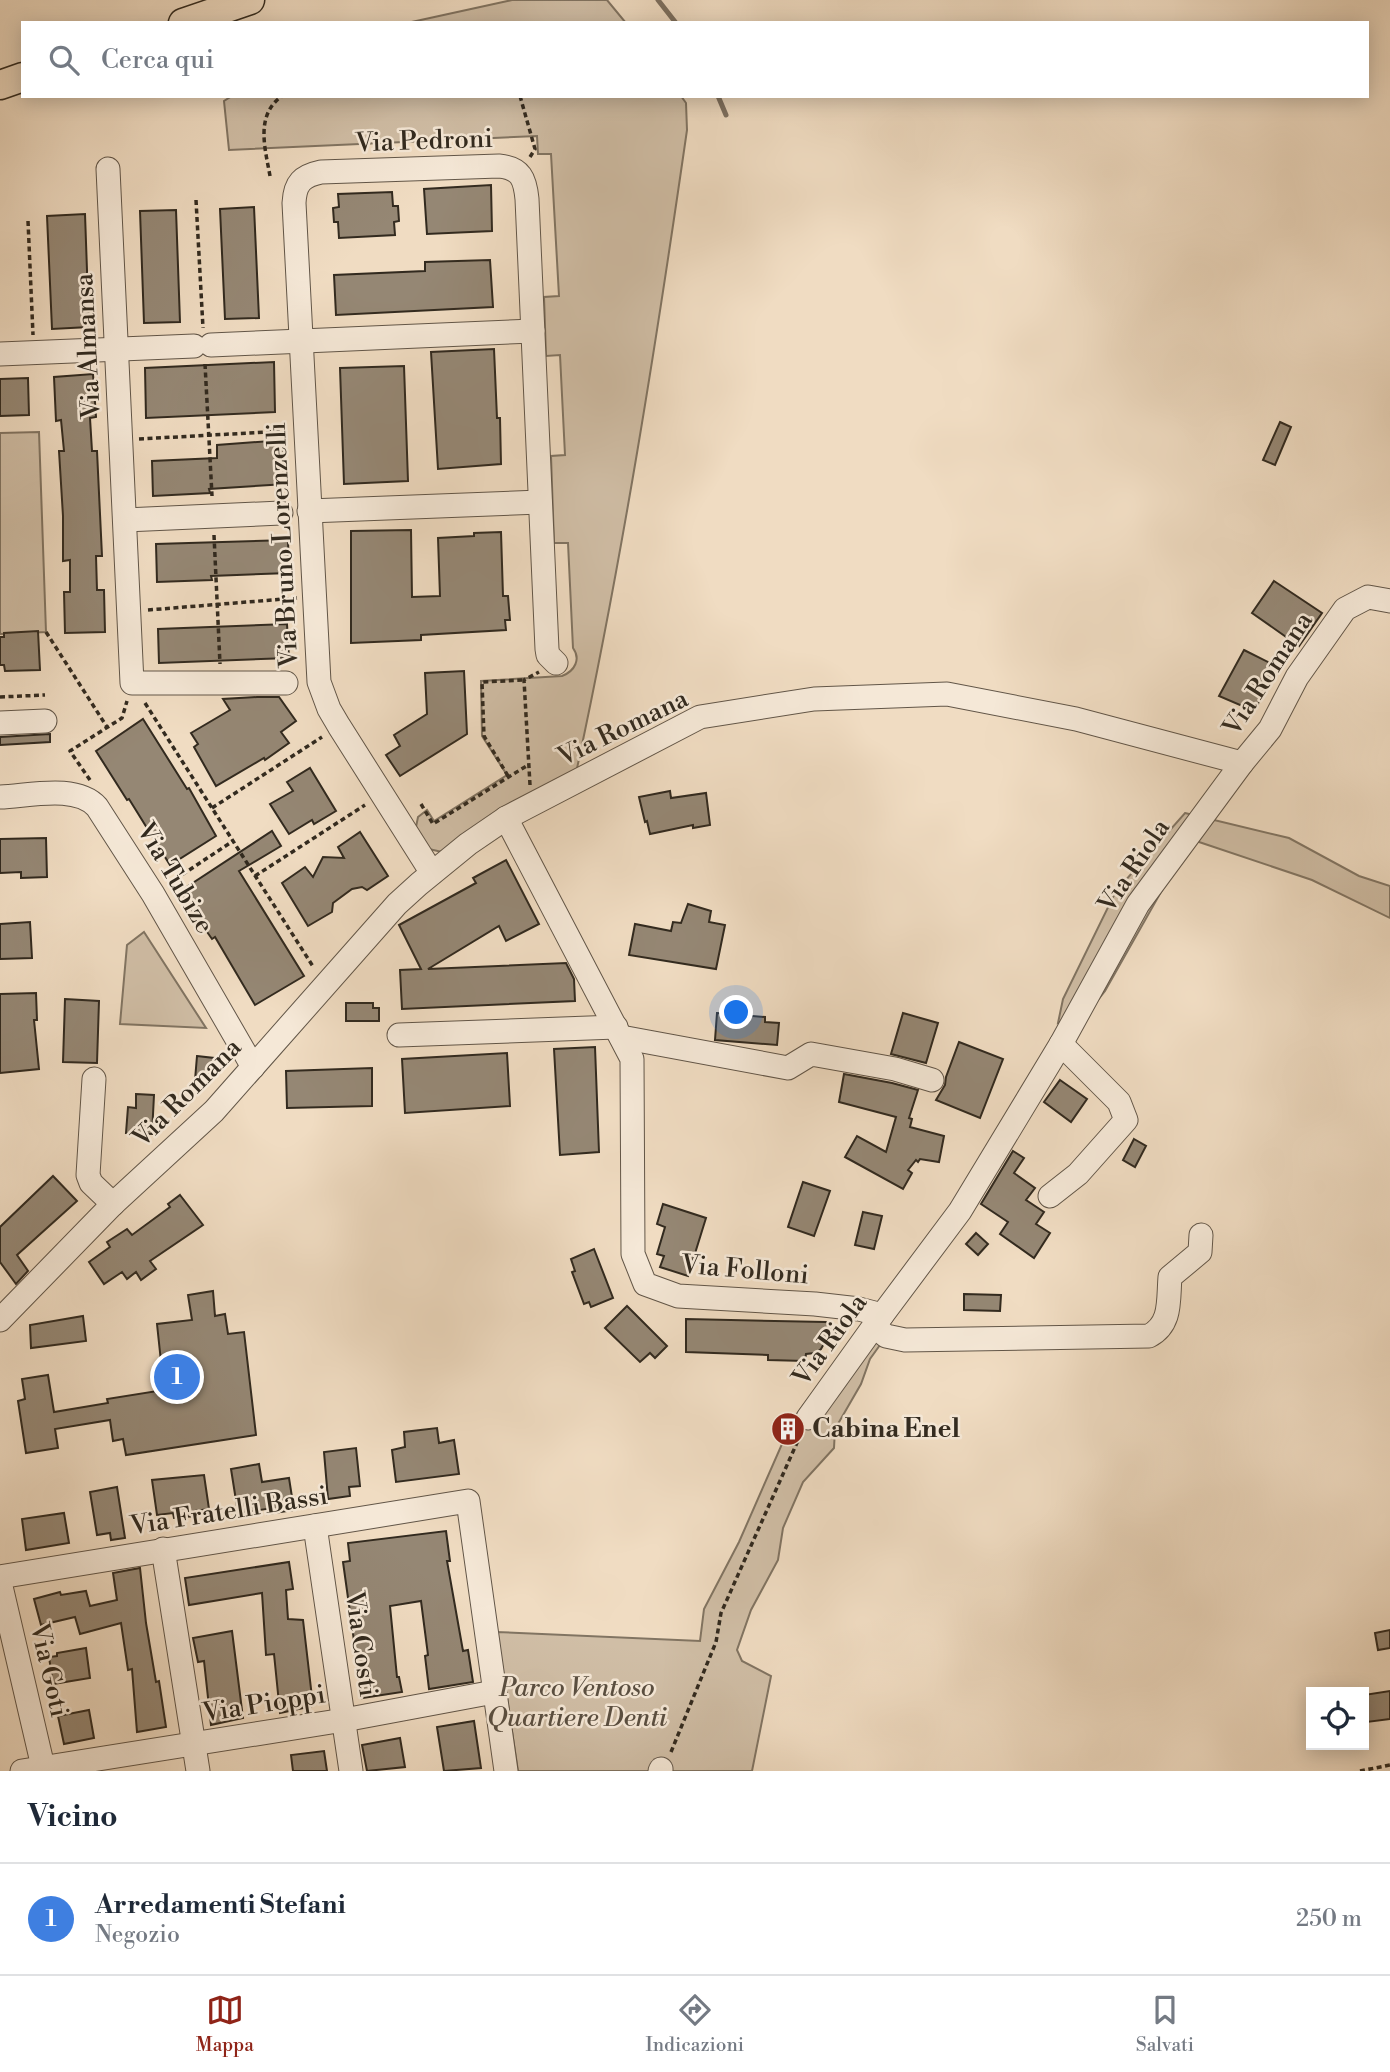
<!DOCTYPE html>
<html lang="it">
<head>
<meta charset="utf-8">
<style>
  body { margin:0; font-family:"Libre Bodoni",serif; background:#f2f2f3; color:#1f2937 }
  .controls { position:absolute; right:21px; bottom:21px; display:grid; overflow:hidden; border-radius:0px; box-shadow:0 4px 18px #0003 }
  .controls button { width:63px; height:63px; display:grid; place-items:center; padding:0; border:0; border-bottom:2px solid #e0e1e3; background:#fff; color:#1f2937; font:35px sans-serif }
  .you { position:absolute; left:737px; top:1013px; width:24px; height:24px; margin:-18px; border:5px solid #fff; border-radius:50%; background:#1a73e8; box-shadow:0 0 0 10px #1a73e833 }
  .badge { display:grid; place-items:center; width:46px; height:46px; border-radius:50%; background:#8f2418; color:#fff; font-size:23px; font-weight:700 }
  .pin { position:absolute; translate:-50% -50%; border:4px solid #fff; box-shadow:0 2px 7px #0006 }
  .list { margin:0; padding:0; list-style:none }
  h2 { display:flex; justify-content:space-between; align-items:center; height:91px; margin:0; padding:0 28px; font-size:30px }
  h2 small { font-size:23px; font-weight:400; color:#747a83 }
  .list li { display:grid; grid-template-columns:46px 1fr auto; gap:21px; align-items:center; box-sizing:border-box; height:112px; padding:0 28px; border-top:2px solid #e0e1e3 }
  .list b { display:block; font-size:26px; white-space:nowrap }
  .list p { margin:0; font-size:23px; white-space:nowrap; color:#747a83 }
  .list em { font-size:23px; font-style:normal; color:#747a83 }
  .icon { flex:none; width:38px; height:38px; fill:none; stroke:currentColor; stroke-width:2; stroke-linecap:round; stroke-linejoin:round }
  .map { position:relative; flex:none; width:1390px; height:1771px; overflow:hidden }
  .search { position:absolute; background:#fff; box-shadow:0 4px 18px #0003; left:21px; right:21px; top:21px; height:77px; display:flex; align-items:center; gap:18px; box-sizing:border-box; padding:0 24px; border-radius:0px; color:#747a83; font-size:26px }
  .sheet { height:203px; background:#fff }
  nav { display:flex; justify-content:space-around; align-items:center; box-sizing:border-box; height:98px; border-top:2px solid #e0e1e3; background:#fff; font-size:19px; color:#747a83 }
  nav a { display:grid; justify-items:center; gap:4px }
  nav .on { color:#8f2418 }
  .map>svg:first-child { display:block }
</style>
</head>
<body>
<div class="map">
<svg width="1390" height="1771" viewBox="0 0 1390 1771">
  <rect width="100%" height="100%" fill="#f0dcc2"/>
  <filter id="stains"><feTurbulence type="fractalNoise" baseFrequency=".00286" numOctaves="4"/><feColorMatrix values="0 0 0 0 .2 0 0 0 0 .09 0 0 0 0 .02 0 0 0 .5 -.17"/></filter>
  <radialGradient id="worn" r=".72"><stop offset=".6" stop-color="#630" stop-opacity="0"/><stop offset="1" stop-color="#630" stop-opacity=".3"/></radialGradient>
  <!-- green -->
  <g fill="#d0bea6" stroke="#817462" stroke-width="2">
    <path d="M512,0h95l19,23h-219z"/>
    <path d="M232,96h449l5,7 1,27c-31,215 -65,430 -111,643l-134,79 -13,-3 -13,-22 2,-10 9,-7 7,11 73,-46 -25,-39 -1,-55 81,-5c13,-5 19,-17 11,-28l-5,-105h-14l-3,-87 14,-1 -5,-100 -14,1 -2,-59 15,-1 -8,-142h-13l-1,-18 -308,14 -5,-49z"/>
    <path d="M39,432l7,200 -46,2v-201z"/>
    <path d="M1185,813l104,25 70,38 31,10v32l-78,-38 -116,-39 -26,35 -65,115 -18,23 -29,9 5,-24 53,-108z"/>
    <path d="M144,932l62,96 -86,-4 7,-79z"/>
    <path d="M864,1330l16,15 -10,14 -9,25 -26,45 -1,19 -31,34 -20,46 -5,32 -27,50 -14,40 5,11 29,15 -19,95h-234l-21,-139 203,9 4,-32 35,-67 54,-123 55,-73z"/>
  </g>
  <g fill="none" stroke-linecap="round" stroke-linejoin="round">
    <!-- stream -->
    <g stroke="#7d7060" stroke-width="5">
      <path d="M658,0l18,23"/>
      <path d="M718,96l8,19"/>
    </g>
  </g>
  <!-- building -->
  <g fill="#958774" stroke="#322a1f" stroke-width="2">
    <path d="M491,185l1,46 -65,3 -3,-45z"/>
    <path d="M392,192l1,14h5l1,15 -5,1 1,13 -56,3 -1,-16h-4l-1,-14 6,-1 -1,-13z"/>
    <path d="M254,207l5,111 -34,1 -5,-110z"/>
    <path d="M176,210l4,112 -36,1 -4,-112z"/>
    <path d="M85,214l4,113 -37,2 -5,-113z"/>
    <path d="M490,260l3,47 -157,8 -2,-40 91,-4v-9z"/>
    <path d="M494,349l3,69h3l1,46 -63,5 -7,-117z"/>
    <path d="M274,362l1,50 -129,6 -1,-50z"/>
    <path d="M404,366l4,115 -64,3 -4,-116z"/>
    <path d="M93,374l3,43 -6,1 2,33h5l5,105h-6l1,34h7l1,42 -40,1 -1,-41h6v-32l-7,1v-45l-4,-65h5l-3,-31 -5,1 -2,-44z"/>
    <path d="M28,378l1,37 -29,1v-37z"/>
    <path d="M1280,422l11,5 -16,38 -12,-5z"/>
    <path d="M284,440l2,44 -77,5 1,4 -57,3 -1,-35 65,-3v-13z"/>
    <path d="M411,530l1,67 28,-1 -2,-58 36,-2v-3l27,-1 2,64h5l2,24h-5l1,10 -85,5v5l-70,3v-112z"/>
    <path d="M288,540l1,33 -78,3 1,4 -55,2 -1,-38z"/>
    <path d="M1274,581l48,32 -23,33 -47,-33z"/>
    <path d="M287,624l2,34 -130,5 -1,-34z"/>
    <path d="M38,631l2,39 -35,1 -1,-6h-4v-28h4v-4z"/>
    <path d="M1244,650l34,17 -24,44 -35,-15z"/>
    <path d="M464,671l3,63 -67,42 -14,-21 14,-9 -6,-11 33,-21 -2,-41z"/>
    <path d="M257,697h22l17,24 -15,11 8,11 -24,17 -1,-2 -48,28 -22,-39 4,-3 -7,-11 39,-23 -7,-11z"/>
    <path d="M143,719l44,70 2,-1 27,48 -46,29 -41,-66 -2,1 -31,-49z"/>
    <path d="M50,734v8l-50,3v-8z"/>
    <path d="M310,768l26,43 -22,13 -2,-4 -23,14 -19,-30 23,-13 -6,-9z"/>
    <path d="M670,791l1,7 35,-5 4,32 -17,3v-3l-43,9 -3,-13 -2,1 -6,-25z"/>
    <path d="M272,831l9,15 -42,25 65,105 -49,29 -40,-68 -3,2 -33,-47z"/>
    <path d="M360,832l28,44 -21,14 -5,-3 -10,2 -19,14 -1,9 -24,14 -26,-43 23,-16 8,10 10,-20 21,1 -6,-11z"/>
    <path d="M46,838l1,39 -26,1v-6l-21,1v-34z"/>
    <path d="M506,860l33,64 -33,17 -7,-15 -71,43 138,-6 8,16 1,22 -173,8 -2,-39 21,-1 -22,-44 77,-42 -3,-5z"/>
    <path d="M688,904l23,7 -2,11 16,3 -9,44 -87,-14 6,-31 36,7 2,-9 8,1z"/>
    <path d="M30,922l2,36 -32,1v-35z"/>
    <path d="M36,993l1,27h-3l5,49 -39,4v-79z"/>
    <path d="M65,999l34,2 -2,62 -34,-1z"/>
    <path d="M346,1003h27v5h6v13h-33z"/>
    <path d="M717,1013l48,4v5l14,1 -2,22 -62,-5z"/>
    <path d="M903,1013l35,10 -12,40 -35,-9z"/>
    <path d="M959,1042l44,17 -23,59 -44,-18 9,-15 1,-8z"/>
    <path d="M595,1047l4,105 -39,3 -6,-106z"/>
    <path d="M507,1053l3,53 -105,7 -3,-54z"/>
    <path d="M197,1056l17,2 -2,23 -17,-1z"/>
    <path d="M372,1068v38l-85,2 -1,-37z"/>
    <path d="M844,1074l48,9 26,7 -9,28 3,1 -2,8 34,9 -5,26 -19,-3 -2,3 -2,-2 -8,10 4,3 -9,16 -58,-32 12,-21 29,16 10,-35 -57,-15z"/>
    <path d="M1060,1080l27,19 -16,23 -27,-20z"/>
    <path d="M136,1094l18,1 -2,39 -26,-1 2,-26 8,1z"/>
    <path d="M1134,1139l12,7 -11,21 -12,-7z"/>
    <path d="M1013,1151l11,7 -10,15 21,15 -9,12 18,12 -8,12 14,9 -16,25 -34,-24 8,-12 -27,-18z"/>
    <path d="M53,1176l24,25 -60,54 11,16 -12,13 -16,-22v-35z"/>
    <path d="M803,1182l27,9 -16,45 -26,-9z"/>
    <path d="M180,1195l23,30 -53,36 6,8 -15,11 -5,-8 -9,7 -5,-7 -18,12 -15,-22 21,-15 -3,-5 20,-13 5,6 38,-28 -2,-3z"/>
    <path d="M663,1204l43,14 -18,58 -28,-9 4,-11 -7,-2 8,-27 -8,-3z"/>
    <path d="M863,1212l19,4 -8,33 -19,-4z"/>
    <path d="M976,1233l12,11 -10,11 -12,-11z"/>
    <path d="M594,1249l19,49 -22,9 -2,-5 -5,2 -12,-32 3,-1 -4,-12z"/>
    <path d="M213,1291l2,25 10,-2 3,20 16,-2 12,103 -130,20 -3,-16 -10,2 -3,-21 -55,9 3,19 -32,5 -8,-52 7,-2 -3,-20 26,-4 6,37 54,-9 -1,-4 57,-9 -7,-66 35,-4 -4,-25z"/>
    <path d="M964,1294l37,1 -1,16 -36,-1z"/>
    <path d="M627,1306l40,40 -12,12 -5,-5 -10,9 -35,-34z"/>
    <path d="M83,1316l3,25 -55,7 -1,-23z"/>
    <path d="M686,1319l140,3 6,3 4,9 -8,2 -7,13 -6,4 -9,1 -1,7 -37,-1v-5l-82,-3z"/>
    <path d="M437,1428l2,15 15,-3 5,34 -63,8 -4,-32 13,-3 -1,-15z"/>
    <path d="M356,1448l4,38 -11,1 1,9 -22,3 -4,-47z"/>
    <path d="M259,1464l3,18 27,-4 5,32 -27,4 -1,-5 -28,4 -7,-44z"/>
    <path d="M204,1475l5,34 -15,2 1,5 -21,2 -1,-5 -16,2 -5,-35z"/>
    <path d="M117,1487l8,51 -14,2 -1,-7 -13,2 -7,-43z"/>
    <path d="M64,1513l5,30 -43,7 -4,-31z"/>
    <path d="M446,1531l4,30h-3l16,90 5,-1 5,32 -44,7 -4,-33 3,-1 -7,-54 -31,5 7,71h2l3,15 -40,6 -19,-136 7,-1 -2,-18z"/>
    <path d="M289,1562l4,27 -7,1 2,29 15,1 10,86 -33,7 -6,-59 -8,1 -4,-62 -73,12 -4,-27z"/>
    <path d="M140,1568l6,55 10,59 3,-1 7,46 -29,5 -5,-63 -4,1 -7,-47 -41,11 -5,-17 -34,8 -7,-26 26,-7 1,3 25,-4 4,15 27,-6 -4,-27z"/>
    <path d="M1390,1630v18l-12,2 -3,-17z"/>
    <path d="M232,1631l11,87 -32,7 -7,-64 -6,1 -5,-24z"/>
    <path d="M86,1648l4,30 -37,6 -4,-27 8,-1v-3z"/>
    <path d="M1390,1691v28l-23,3 -3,-27z"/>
    <path d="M89,1710l5,28 -30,6 -6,-28z"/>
    <path d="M474,1721l7,47 -37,3 -7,-44z"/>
    <path d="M400,1738l5,29 -38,4 -5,-26z"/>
    <path d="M324,1751l3,20h-34l-2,-16z"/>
  </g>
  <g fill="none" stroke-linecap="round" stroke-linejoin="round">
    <!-- minor casing -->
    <g stroke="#625648" stroke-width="25">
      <g id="minor">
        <path d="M108,169l24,514h154"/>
        <path d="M211,345l322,-14"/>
        <path d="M0,354l194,-8"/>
        <path d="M309,511l231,-9"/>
        <path d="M125,520l156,-7"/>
        <path d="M0,723l45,-2"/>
        <path d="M0,797c29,-1 76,-13 97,10l56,87 100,173"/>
        <path d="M506,818l126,241 1,195 12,30 33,12 137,8 44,5 23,6"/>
        <path d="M432,873l-93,-147 -10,-17 -10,-27 -25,-479c1,-20 8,-27 27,-31l178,-6c22,2 26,13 28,33l20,450 1,6 8,8"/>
        <path d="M399,1035l217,-8"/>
        <path d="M621,1037l167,31 23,-14 84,15 37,11"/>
        <path d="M94,1079l-6,96 3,8 22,21"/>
        <path d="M1050,1196l28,-22 48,-54 -7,-18 -58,-58"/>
        <path d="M0,1320l113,-116 101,-93 183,-207 22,-20 49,-40 38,-26 194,-101 114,-18 133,-5 129,25 166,44 28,-34 27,-52 48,-68 23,-12 22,4"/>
        <path d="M874,1326l12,10 19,4 244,-4c23,-12 19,-36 21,-59l30,-25 1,-17"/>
        <path d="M808,1418l66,-92 86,-115 101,-167 77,-140 104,-141"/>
        <path d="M315,1526l36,245"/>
        <path d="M163,1549l35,222"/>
        <path d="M0,1577l468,-76 38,270"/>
        <path d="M0,1582l44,189"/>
        <path d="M22,1771l322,-51 150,-28"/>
        <path d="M660,1771l1,-2"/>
      </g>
    </g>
    <!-- major casing -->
    <g stroke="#322a1f" stroke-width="31">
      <g id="major">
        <path d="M183,23l67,-23"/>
        <path d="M0,85l23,-8"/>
      </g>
    </g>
    <!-- path -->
    <g stroke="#322a1f" stroke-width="3.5" stroke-dasharray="5 3.5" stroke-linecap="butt">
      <path d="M520,96l15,53 -5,8"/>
      <path d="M270,176c-5,-28 -15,-61 12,-80"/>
      <path d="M196,200l7,128"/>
      <path d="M28,221l5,114"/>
      <path d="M205,364l7,132"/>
      <path d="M139,439l147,-8"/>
      <path d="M214,535l6,129"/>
      <path d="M148,610l149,-12"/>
      <path d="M46,632l61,95"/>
      <path d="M0,697l45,-2"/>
      <path d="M145,703l169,265"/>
      <path d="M508,776l-24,-40 -2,-54 42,-2"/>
      <path d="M90,780l-20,-29 52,-33 5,-17"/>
      <path d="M530,785l-6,-105 15,-8"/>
      <path d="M421,804l12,20 95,-59"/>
      <path d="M212,808l110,-71"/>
      <path d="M255,876l110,-71"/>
      <path d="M168,884l65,-43"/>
      <path d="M671,1752l45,-110 5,-29 79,-177"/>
      <path d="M1360,1771l30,-6"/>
    </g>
    <!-- minor -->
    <use href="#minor" stroke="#f5e8d7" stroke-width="23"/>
    <!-- major -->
    <use href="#major" stroke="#f0dcc2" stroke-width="28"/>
  </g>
  <!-- icons -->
  <defs>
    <g id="building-disc" transform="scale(1.75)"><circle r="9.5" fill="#8f2418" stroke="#f5e8d7"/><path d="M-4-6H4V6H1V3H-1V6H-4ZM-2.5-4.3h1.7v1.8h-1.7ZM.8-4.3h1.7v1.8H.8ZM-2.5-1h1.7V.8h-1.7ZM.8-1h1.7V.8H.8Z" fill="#fff"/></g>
  </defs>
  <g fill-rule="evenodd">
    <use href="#building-disc" x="788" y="1429"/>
  </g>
  <g text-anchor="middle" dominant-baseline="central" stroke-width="5" stroke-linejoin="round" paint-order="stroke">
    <!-- street labels -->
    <g font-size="26" fill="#322a1f" stroke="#f5e8d7">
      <text transform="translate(424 141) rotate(-2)">Via Pedroni</text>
      <text transform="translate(88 346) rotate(-93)">Via Almansa</text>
      <text transform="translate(283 545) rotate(-93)">Via Bruno Lorenzelli</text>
      <text transform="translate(1268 674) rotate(-57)">Via Romana</text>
      <text transform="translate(623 728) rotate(-26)">Via Romana</text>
      <text transform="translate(1134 866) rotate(-56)">Via Riola</text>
      <text transform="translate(175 878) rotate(59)">Via Tubize</text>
      <text transform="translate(187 1093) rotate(-45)">Via Romana</text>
      <text transform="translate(745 1270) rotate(5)">Via Folloni</text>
      <text transform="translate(830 1340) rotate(-54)">Via Riola</text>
      <text transform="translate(229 1511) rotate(-9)">Via Fratelli Bassi</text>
      <text transform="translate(361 1644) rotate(82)">Via Costi</text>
      <text transform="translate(49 1670) rotate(77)">Via Goti</text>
      <text transform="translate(264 1704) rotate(-9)">Via Pioppi</text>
    </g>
    <!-- poi labels -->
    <g font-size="26" font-weight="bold" fill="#322a1f" stroke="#f5e8d7" text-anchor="start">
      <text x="812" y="1429">Cabina Enel</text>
    </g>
    <!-- park labels -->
    <g font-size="26" font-style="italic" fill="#5a4f41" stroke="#f5e8d7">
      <text x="577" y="1688">Parco Ventoso<tspan x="577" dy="30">Quartiere Denti</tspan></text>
    </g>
  </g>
  <rect width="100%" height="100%" filter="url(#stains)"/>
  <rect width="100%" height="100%" fill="url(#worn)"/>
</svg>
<div class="controls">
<button><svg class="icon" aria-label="locate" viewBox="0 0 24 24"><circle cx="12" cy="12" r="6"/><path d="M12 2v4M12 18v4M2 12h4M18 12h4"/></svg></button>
</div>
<div class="you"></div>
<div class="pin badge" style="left:177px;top:1377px;background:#3f7fe0">1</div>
<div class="search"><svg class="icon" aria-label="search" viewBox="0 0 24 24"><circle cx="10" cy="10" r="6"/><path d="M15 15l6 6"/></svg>Cerca qui</div>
</div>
<section class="sheet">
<h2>Vicino<small></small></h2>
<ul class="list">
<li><span class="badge" style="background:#3f7fe0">1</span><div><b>Arredamenti Stefani</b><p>Negozio</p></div><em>250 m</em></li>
</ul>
</section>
<nav>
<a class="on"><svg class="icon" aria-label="map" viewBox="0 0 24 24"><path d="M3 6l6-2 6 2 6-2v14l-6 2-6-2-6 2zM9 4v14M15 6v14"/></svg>Mappa</a>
<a><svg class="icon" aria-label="directions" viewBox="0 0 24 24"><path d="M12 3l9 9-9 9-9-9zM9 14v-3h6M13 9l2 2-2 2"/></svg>Indicazioni</a>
<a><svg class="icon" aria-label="saved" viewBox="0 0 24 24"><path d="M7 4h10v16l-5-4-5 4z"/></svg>Salvati</a>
</nav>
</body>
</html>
